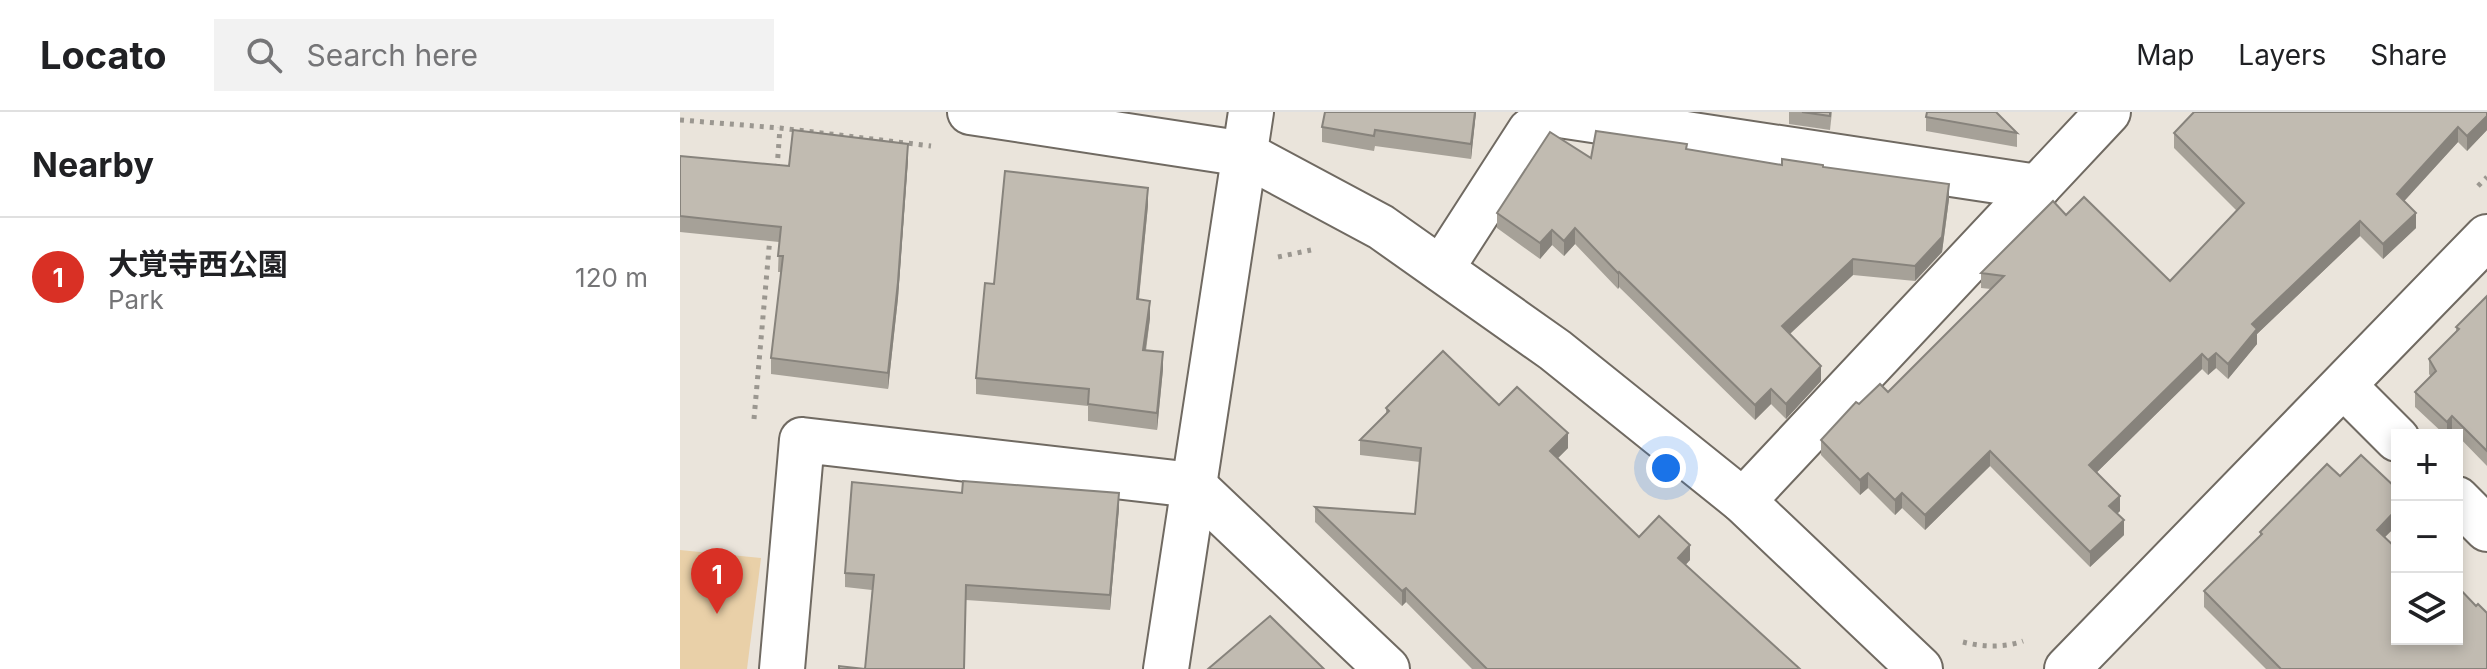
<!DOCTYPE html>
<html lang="en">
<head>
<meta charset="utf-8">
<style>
  body { margin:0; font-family:Inter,"Noto Sans JP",sans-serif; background:#f2f2f2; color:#202124 }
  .controls { position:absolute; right:24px; bottom:24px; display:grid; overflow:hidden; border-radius:0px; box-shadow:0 4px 12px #0003 }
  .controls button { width:72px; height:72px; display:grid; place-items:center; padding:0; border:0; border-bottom:2px solid #e0e0e0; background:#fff; color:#202124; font:40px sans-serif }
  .you { position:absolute; left:986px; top:356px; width:28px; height:28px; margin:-20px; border:6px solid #fff; border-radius:50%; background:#1a73e8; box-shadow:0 0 0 12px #1a73e833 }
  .badge { display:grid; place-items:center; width:52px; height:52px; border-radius:50%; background:#d93025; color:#fff; font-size:26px; font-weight:700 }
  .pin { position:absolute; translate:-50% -66px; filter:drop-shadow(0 2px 4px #0008) }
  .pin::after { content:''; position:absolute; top:42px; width:28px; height:24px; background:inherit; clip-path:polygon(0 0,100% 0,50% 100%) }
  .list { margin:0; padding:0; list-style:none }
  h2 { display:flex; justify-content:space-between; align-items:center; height:104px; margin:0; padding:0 32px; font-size:34px }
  h2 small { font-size:26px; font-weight:400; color:#757577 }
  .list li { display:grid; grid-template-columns:52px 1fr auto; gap:24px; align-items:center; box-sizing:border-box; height:120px; padding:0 32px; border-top:2px solid #e0e0e0 }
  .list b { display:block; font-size:30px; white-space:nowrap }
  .list p { margin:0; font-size:26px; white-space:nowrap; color:#757577 }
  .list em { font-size:26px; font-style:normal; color:#757577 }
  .icon { flex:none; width:44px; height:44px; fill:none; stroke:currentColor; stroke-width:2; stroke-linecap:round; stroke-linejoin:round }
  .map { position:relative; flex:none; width:1807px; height:557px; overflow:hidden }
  header { display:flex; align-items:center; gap:48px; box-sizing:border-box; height:112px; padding:0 40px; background:#fff; border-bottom:2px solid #e0e0e0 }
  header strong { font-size:38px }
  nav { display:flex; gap:44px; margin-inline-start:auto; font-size:28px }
  .search { width:560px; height:72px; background:#f2f2f2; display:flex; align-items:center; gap:20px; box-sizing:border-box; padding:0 28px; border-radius:0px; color:#757577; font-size:30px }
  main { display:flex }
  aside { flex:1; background:#fff }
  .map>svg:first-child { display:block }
</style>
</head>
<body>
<header>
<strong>Locato</strong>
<div class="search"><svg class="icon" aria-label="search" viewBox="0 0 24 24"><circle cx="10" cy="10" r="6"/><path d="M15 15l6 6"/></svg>Search here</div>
<nav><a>Map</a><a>Layers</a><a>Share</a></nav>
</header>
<main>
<aside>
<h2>Nearby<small></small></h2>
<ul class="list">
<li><span class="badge">1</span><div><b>大覚寺西公園</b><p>Park</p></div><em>120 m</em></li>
</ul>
</aside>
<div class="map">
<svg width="1807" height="557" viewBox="0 0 1807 557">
  <rect width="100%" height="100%" fill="#eae4db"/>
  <!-- green -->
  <path fill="#e9d0a8" d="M0,438l81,8 -14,111h-67z"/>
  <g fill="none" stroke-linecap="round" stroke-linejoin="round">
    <!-- minor casing -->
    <g stroke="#706a62" stroke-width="48">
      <g id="minor">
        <path d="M290,0l275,42 136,73 174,123 188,151 177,168"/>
        <path d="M873,0v2l485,73"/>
        <path d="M761,157l89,-138 23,-17"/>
        <path d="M1664,274l53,53"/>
        <path d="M1777,387l30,30"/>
        <path d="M1063,389l365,-389"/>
        <path d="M102,557l20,-229 391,45 194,184"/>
        <path d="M486,557l85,-557"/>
        <path d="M1387,557l420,-432"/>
      </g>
    </g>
    <!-- path -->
    <g stroke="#9b9790" stroke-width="5" stroke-dasharray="4 6" stroke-linecap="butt">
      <path d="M0,8l100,8 151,18"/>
      <path d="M97,56l3,-40"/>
      <path d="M1798,74l9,-9"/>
      <path d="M598,145l33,-7"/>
      <path d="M74,307l16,-182"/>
      <path d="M1283,530c19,5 41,6 60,-1"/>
    </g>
    <!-- minor -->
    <use href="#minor" stroke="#fff" stroke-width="44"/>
  </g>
  <!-- wall -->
  <g fill="#a6a198">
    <path d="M645,0h151l-5,47 -96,-13 -1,5 -52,-9v-15z"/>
    <path d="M1109,0h43l-2,18 -41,-6z"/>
    <path d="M1807,0v18l-20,21 -9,-9 -54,59 12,27 -33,31 -23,-23 -103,98v10l-29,35 -12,-11 -8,7 -6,-6 -105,103 23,39 -3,3 7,21 -34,32 -100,-101 -65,64 -23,-22 -7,7 -27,-27 -8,7 -39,-40v-15l38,-36 29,-12 103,-103 -10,-1v-15l85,-58 104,66 67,-70 -63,-63v-15z"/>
    <path d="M1246,5l91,16v14l-91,-16z"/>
    <path d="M1007,37l95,16 41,2 126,32 -7,53 -27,29 -62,-6 -63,59 31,47 -35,38 -15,-15 -16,16 -136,-133 -1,2 -43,-45 -11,12 -12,-11 -12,14 -43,-31v-15l94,-55z"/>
    <path d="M0,44l109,10 119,-6 -10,138 -10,91 -117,-15v-16l10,-86h-3l1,-30 -99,-10z"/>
    <path d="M468,93l-9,94 11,19 -4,33 17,18 -6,61 -69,-9v-15l-112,-12v-16l18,-94z"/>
    <path d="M1807,184v170l-35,-36 -4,5h-3l-30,-28v-15l16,-15 -2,-3v-15l27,-27v-5z"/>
    <path d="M819,293l69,43 -10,10 81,79 51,23 -5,5 115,104h-328l-66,-67 -4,4 -87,-84v-15l100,7 5,-52 -60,-7v-15l26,-26v-6z"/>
    <path d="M1660,364l57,13v36l-12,12 102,132h-221l-62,-62v-16l56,-55v-4z"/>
    <path d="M282,381l157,15 -9,102 -144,-10 -101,69 7,-79 -27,-3v-14z"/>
  </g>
  <!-- shaded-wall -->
  <g fill="#87837c">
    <path d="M795,0h1l-5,47v-15z"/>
    <path d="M1807,4v14l-20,21v-15z"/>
    <path d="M1778,15v15l-61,67v-15z"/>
    <path d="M228,32v16l-10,138 -10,91v-16z"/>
    <path d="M1269,72v15l-7,53 -27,29v-15z"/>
    <path d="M468,76v17l-11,111v-17z"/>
    <path d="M1736,101v15l-33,31v-15z"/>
    <path d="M1680,109v15l-103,98v10l-29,35v-15l24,-40z"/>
    <path d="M895,116v16l-11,12v-15z"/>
    <path d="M872,118v15l-12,14v-16z"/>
    <path d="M1173,147v16l-71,66v-15z"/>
    <path d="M939,160v15l-1,2v-16z"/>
    <path d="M470,189v17l-7,49v-17z"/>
    <path d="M483,240v17l-6,61v-17z"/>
    <path d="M1536,241v15l-8,7v-15z"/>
    <path d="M1522,242v15l-113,111v-15z"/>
    <path d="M1141,254v15l-35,38v-15z"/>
    <path d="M1091,277v15l-16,16v-15z"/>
    <path d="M1772,304v14l-5,5v-13z"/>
    <path d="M888,321v15l-18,18v-15z"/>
    <path d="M1310,339v15l-65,64v-15z"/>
    <path d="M1188,361v15l-8,7v-15z"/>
    <path d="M439,381v15l-9,102v-15z"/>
    <path d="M1222,381v15l-7,7v-15z"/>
    <path d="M1440,384v15l-11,10v-15z"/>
    <path d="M1717,397v16l-20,20v-15z"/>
    <path d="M1444,408v15l-34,32v-15z"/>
    <path d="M1010,433v15l-12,13v-15z"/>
    <path d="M726,476v14l-4,4v-15z"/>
  </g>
  <!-- building -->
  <g fill="#c1bbb1" stroke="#87837c" stroke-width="2">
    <path d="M645,0h150l-4,32 -96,-14 -1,6 -52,-9z"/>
    <path d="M1122,0h28v4z"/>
    <path d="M1247,0h69l21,21 -91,-16z"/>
    <path d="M1514,0h293v4l-20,20 -9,-9 -61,67 19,19 -33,31 -23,-23 -108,103 5,5 -29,35 -12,-11 -8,7 -6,-6 -113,111 31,31 -11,10 15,14 -34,32 -100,-101 -65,64 -23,-22 -7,7 -27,-27 -8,7 -39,-40 35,-38 3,2 21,-20 8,8 116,-116 -23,-3 72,-72 13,14 18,-18 86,84 74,-78 -70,-70z"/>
    <path d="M113,18l115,14 -10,138 -10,91 -117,-15 12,-102h-5l3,-29 -101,-11v-60l109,10z"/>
    <path d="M916,19l91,13 -1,5 96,16v-6l41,6v2l126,17 -7,53 -27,29 -62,-7 -71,67 39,40 -35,38 -15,-15 -16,16 -136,-133 -1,1 -43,-45 -11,13 -12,-11 -12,13 -43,-30 53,-81 41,26z"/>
    <path d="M325,59l143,17 -11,111 13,2 -7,49 20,2 -6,61 -69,-9 1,-15 -113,-11 9,-95 9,1z"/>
    <path d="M1807,184v155l-35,-35 -5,6 -32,-30 21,-21 -7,-12 30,-30 -3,-2z"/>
    <path d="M763,239l56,54 18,-18 51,46 -18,18 89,86 20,-21 31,29 -12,13 122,111h-313l-81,-81 -4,3 -87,-84 100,7 6,-66 -61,-8 29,-29 -3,-3z"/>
    <path d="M1681,343l36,34v20l-20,21 20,19v90h60v-53l19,20 2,-2 9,9v56h-206l-77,-78 58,-57 -2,-2 67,-68 13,12z"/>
    <path d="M283,369l156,12 -9,102 -144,-10 -2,84h-125v-3l26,3 9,-94 -29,-2 7,-91 110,11z"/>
    <path d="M590,504l54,53h-116z"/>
  </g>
</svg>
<div class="controls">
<button>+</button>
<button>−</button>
<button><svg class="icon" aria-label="layers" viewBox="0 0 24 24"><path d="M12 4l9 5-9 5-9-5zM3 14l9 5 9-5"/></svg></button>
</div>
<div class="you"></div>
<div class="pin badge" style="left:37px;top:502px">1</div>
</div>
</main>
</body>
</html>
